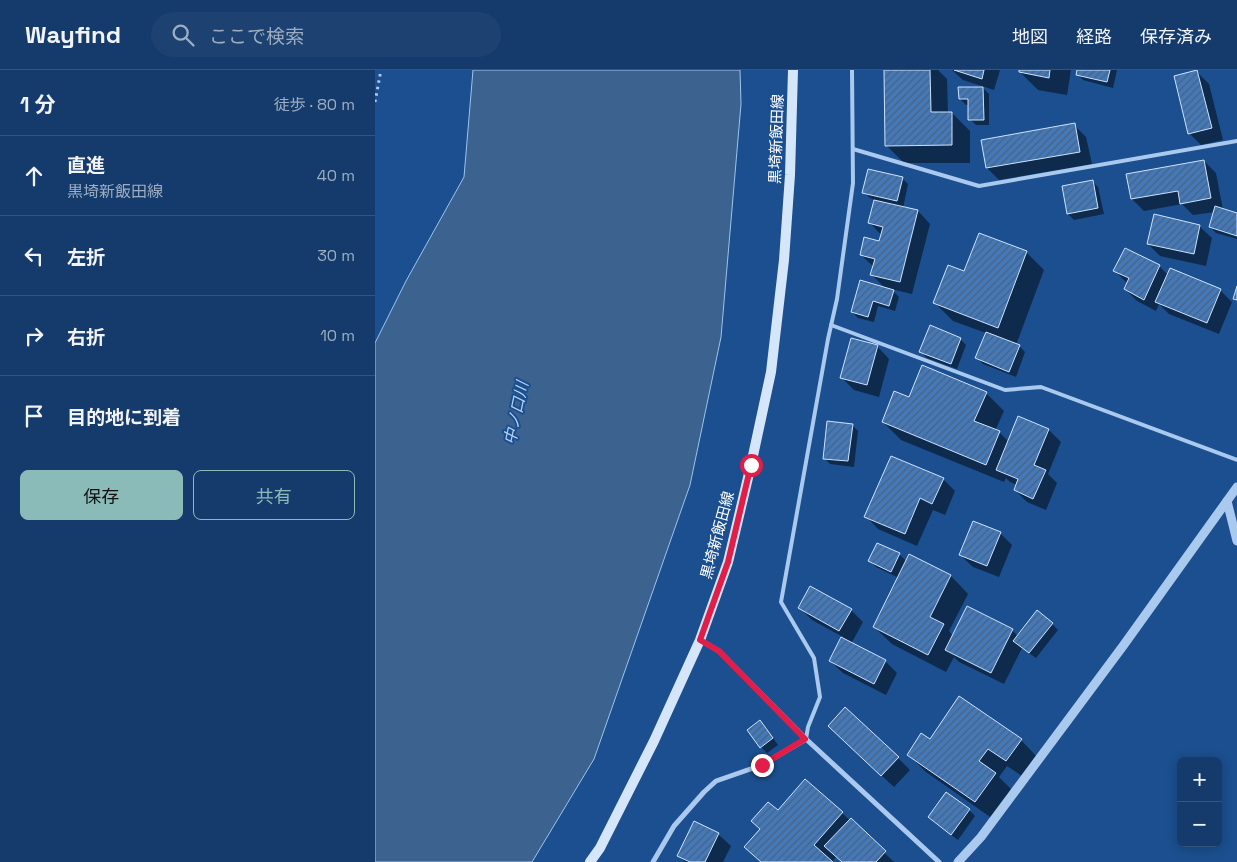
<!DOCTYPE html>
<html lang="ja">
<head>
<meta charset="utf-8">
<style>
  body { margin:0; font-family:"Space Grotesk","Noto Sans JP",sans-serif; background:#1d4271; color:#f1f3f6 }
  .controls { position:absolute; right:15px; bottom:15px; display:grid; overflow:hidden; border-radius:8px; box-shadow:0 2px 12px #0003 }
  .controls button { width:45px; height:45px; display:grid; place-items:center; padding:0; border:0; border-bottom:1px solid #33557e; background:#143b6b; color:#f1f3f6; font:25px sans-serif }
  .stop { position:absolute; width:15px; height:15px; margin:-11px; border:4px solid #e11d48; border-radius:50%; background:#fff }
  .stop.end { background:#e11d48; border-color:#fff; box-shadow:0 1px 5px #0008 }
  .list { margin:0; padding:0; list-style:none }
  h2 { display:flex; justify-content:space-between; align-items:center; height:65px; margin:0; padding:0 20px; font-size:21px }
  h2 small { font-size:16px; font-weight:400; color:#9dadc1 }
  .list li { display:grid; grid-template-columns:32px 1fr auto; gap:15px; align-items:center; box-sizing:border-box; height:80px; padding:0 20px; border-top:1px solid #33557e }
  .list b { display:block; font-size:19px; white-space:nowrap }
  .list p { margin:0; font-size:16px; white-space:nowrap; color:#9dadc1 }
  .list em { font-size:16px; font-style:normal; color:#9dadc1 }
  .actions { display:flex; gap:10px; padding:15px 20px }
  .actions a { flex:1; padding:11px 0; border:1px solid #8bbbb9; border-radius:8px; text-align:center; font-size:18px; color:#8bbbb9 }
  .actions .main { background:#8bbbb9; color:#111 }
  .icon { flex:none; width:28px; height:28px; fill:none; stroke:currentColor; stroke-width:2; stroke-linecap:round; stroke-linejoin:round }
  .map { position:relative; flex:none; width:862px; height:792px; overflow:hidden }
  header { display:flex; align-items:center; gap:30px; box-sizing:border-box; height:70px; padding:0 25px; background:#143b6b; border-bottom:1px solid #33557e }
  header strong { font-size:24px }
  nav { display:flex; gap:28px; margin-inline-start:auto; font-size:18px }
  .search { width:350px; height:45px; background:#1d4271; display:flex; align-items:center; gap:12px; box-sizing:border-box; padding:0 18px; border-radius:28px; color:#9dadc1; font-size:19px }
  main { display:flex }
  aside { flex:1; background:#143b6b }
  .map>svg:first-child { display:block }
</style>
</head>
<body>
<header>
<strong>Wayfind</strong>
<div class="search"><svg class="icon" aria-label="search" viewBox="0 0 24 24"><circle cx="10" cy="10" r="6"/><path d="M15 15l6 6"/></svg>ここで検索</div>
<nav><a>地図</a><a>経路</a><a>保存済み</a></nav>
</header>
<main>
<aside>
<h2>1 分<small>徒歩 · 80 m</small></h2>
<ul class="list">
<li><svg class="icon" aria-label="ahead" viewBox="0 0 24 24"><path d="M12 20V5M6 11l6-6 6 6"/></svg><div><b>直進</b><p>黒埼新飯田線</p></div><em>40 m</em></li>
<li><svg class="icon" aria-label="left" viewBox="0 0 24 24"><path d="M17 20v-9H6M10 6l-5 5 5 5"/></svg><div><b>左折</b></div><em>30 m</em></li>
<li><svg class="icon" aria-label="right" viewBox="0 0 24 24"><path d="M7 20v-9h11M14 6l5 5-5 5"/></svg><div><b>右折</b></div><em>10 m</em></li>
<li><svg class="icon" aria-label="arrive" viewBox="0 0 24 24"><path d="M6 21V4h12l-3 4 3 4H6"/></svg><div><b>目的地に到着</b></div></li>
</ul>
<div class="actions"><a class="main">保存</a><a>共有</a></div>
</aside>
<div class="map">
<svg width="862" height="792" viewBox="0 0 862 792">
  <defs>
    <pattern id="building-hatch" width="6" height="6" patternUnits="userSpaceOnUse" patternTransform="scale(1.25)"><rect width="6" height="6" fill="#4478b7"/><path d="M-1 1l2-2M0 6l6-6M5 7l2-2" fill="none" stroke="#486282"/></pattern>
  </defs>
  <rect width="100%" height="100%" fill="#1b4f8f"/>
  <!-- water -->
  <path fill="#3c6290" stroke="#9cc4f0" d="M98,0h267l1,34 -20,233 -31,148 -96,274 -62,103h-157v-519l31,-62 58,-104z"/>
  <!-- shadow -->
  <g fill="#0007">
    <path d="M511,0h52l9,9 1,34h4l18,18v32h-66l-18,-18z"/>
    <path d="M577,0h48l-6,20 -31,-10z"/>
    <path d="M646,0h50l-4,25 -29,-5 -18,-18z"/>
    <path d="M704,0h38l-4,18 -30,-8 -6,-6z"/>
    <path d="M822,2l12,12 14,56 -22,5 -12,-12z"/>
    <path d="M608,18l6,6v31h-13l-6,-6v-14h-4l-6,-6z"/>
    <path d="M699,55l12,12 6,27 -93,16 -12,-12z"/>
    <path d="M829,91l12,12 7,37 14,4v25l-21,-6 -6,-6 5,-15 -22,3 -11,-11 -38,7 -12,-12z"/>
    <path d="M527,108l6,6 -5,24 15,3 12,13 -18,70 -21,-5 8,8 -4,14 -17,-5 -4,16 -16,-4 -6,-6 34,-23 -14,-14 2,-8 -13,-12 19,-12 2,-7 -12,-13 6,-23 -6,-2 -6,-6z"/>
    <path d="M717,111l6,6 6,27 -30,6 -6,-6z"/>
    <path d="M824,156l13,12 -6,28 -46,-10 -12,-12z"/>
    <path d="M651,182l18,18 -28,75 3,1 6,6 -9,25 -33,-13 -6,-6 9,-25 -33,-12 -18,-18 30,-30z"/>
    <path d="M784,196l9,9 52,15 12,12 -13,32 -50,-20 -10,-10 -3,7 -19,-10 -12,-12 3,-5 -13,-13z"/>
    <path d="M585,269l6,6 -9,24 -30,-11 -6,-6z"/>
    <path d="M502,276l12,13 -10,38 -25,-7 -12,-12z"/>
    <path d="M611,323l18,18 -9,20 4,1 10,10 40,-12 12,12 -13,32 9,9 -11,27 -19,-8 -12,-12 2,-5 -7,-3 -4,-4 -2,4 -103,-42 -18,-18 27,-23z"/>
    <path d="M477,355l6,6 -4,36 -24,-3 -6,-6z"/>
    <path d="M568,409l12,12 -10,24 -12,-5 -16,36 -39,-17 -12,-13z"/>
    <path d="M625,463l12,12 -13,32 -26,-10 -13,-12z"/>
    <path d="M524,484l8,8 3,-7 41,21 17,18 -19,37 4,5 14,-28 45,22 6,6 34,-12 6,6 -22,28 -14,-10 -18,36 -45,-22 -5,-5 -8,15 -54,-28 -18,-17 25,-49 -23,-11 -6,-6z"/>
    <path d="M425,538l51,2 12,12 -12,22 34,17 12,12 -11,22 -43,-22 -13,-12 13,-24 -31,-17z"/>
    <path d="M385,652l6,6 12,17 -11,8 -6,-6z"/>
    <path d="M466,668l57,20 12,12 -16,17z"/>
    <path d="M646,670l17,18 -13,20 -18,-12 -8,11 14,14 -20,28 -67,-47 -18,-18 22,-13z"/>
    <path d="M572,724l22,16 6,6 -17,24 -23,-17 -6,-6z"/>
    <path d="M403,742l64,1 52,49h-51l-6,-6 -5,6h-71l-15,-15z"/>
    <path d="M319,752l24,12 13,12 -8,16h-38l-7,-7z"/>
  </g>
  <!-- building -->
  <g fill="url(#building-hatch)" stroke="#cfe3fa">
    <path d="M509,0h46l1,42h21v33l-67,1z"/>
    <path d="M579,0h30l-2,9z"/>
    <path d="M644,0h31l-1,8 -30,-6z"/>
    <path d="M702,0h33l-3,12 -31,-7z"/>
    <path d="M822,0l15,58 -24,6 -14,-58z"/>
    <path d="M583,17h25l1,33h-16v-21h-9z"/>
    <path d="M700,53l5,29 -94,16 -5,-28z"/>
    <path d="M829,90l7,38 -31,6 -2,-13 -47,8 -5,-25z"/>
    <path d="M493,99l35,8 -6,24 -35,-8z"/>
    <path d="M718,110l5,28 -31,6 -5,-28z"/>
    <path d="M499,130l44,10 -18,72 -30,-7 5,-16 -15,-4 4,-18 15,4 4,-14 -15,-4z"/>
    <path d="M840,136l22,7v23l-28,-9z"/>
    <path d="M779,144l46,11 -6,29 -47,-10z"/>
    <path d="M604,163l48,18 -29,77 -65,-25 15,-38 16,6z"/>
    <path d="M750,178l35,17 -16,35 -20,-11 5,-11 -16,-7z"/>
    <path d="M795,198l51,21 -14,34 -52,-21z"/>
    <path d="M485,210l34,10 -5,16 -16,-5 -5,16 -17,-5z"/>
    <path d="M862,216v14l-4,-1z"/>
    <path d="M555,255l31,13 -10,26 -32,-12z"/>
    <path d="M611,262l34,13 -11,27 -34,-14z"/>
    <path d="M476,268l27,7 -11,40 -27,-7z"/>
    <path d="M547,295l65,27 -13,29 26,10 -14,34 -104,-43 12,-31 15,6z"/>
    <path d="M643,346l31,13 -15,36 12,5 -13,29 -19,-9 4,-11 -22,-9z"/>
    <path d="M452,351l26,3 -5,37 -25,-2z"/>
    <path d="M516,386l53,22 -12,26 -12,-6 -15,36 -41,-17z"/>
    <path d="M598,451l28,11 -14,34 -28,-11z"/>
    <path d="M502,473l23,10 -9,19 -23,-11z"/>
    <path d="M534,484l42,21 -21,42 14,7 -16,31 -55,-28z"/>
    <path d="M435,516l42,23 -13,22 -41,-23z"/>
    <path d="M592,536l46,23 -22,44 -46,-23z"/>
    <path d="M662,540l16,13 -24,30 -16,-12z"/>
    <path d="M466,567l45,23 -12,24 -45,-23z"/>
    <path d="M584,626l63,43 -16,22 -18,-12 -9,12 17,12 -21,29 -68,-47 14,-22 9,6z"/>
    <path d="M470,637l54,50 -18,19 -53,-50z"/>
    <path d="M385,650l13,18 -13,10 -13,-18z"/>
    <path d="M430,709l38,33 -29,33 19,17h-72l-17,-15 16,-18 -9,-8 17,-19 10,8z"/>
    <path d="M571,722l24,17 -19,26 -23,-18z"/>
    <path d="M476,748l35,33 -10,11h-34l-18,-16z"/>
    <path d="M319,751l25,12 -14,29h-15l-13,-6z"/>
  </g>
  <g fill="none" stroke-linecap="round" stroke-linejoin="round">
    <!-- path -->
    <path stroke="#a9c9ee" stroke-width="3" stroke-dasharray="2.5 4" stroke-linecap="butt" d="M0,32l6,-32"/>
    <!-- service -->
    <g stroke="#a9c9ee" stroke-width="4">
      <path d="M478,79l126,37 258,-45"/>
      <path d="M456,255l174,65 36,-3 196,73"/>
      <path d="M431,669l2,-12 12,-30 -6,-39 -33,-56 47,-263 9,-40 16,-116 -1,-113"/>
    </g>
    <!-- minor -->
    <g stroke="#a9c9ee" stroke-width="5">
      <path d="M325,570l19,11 87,88 133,123"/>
      <path d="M278,792l21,-36 30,-34 12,-11 46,-16 44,-26"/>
    </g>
    <!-- tertiary -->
    <g stroke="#a9c9ee" stroke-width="9">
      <path d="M852,431l10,40"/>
      <path d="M583,792l23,-25 142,-191 114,-159"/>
    </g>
    <!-- secondary -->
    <path stroke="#d6e6fa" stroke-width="10" d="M215,792l10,-14 54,-107 46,-101 28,-78 23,-97 20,-93 13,-112 6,-85 3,-105"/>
  </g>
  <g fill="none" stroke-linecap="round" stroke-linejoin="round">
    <!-- route -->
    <path stroke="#e11d48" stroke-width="6" d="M376,395l-23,97 -28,78 19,11 86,88 -43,26"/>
  </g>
  <g text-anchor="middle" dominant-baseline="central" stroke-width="4" stroke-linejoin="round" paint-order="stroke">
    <!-- street labels -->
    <g font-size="15" fill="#fff" stroke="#1b4f8f">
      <text transform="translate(401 69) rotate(-88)">黒埼新飯田線</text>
      <text transform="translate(342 465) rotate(-75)">黒埼新飯田線</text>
    </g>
    <!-- water labels -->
    <g font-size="16" font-style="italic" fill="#b5d3f5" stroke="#1b4f8f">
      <text transform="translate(141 343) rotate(-78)">中ノ口川</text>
    </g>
  </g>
</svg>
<div class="controls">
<button>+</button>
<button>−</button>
</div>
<div class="stop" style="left:376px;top:395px"></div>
<div class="stop end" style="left:387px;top:695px"></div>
</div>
</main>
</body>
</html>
